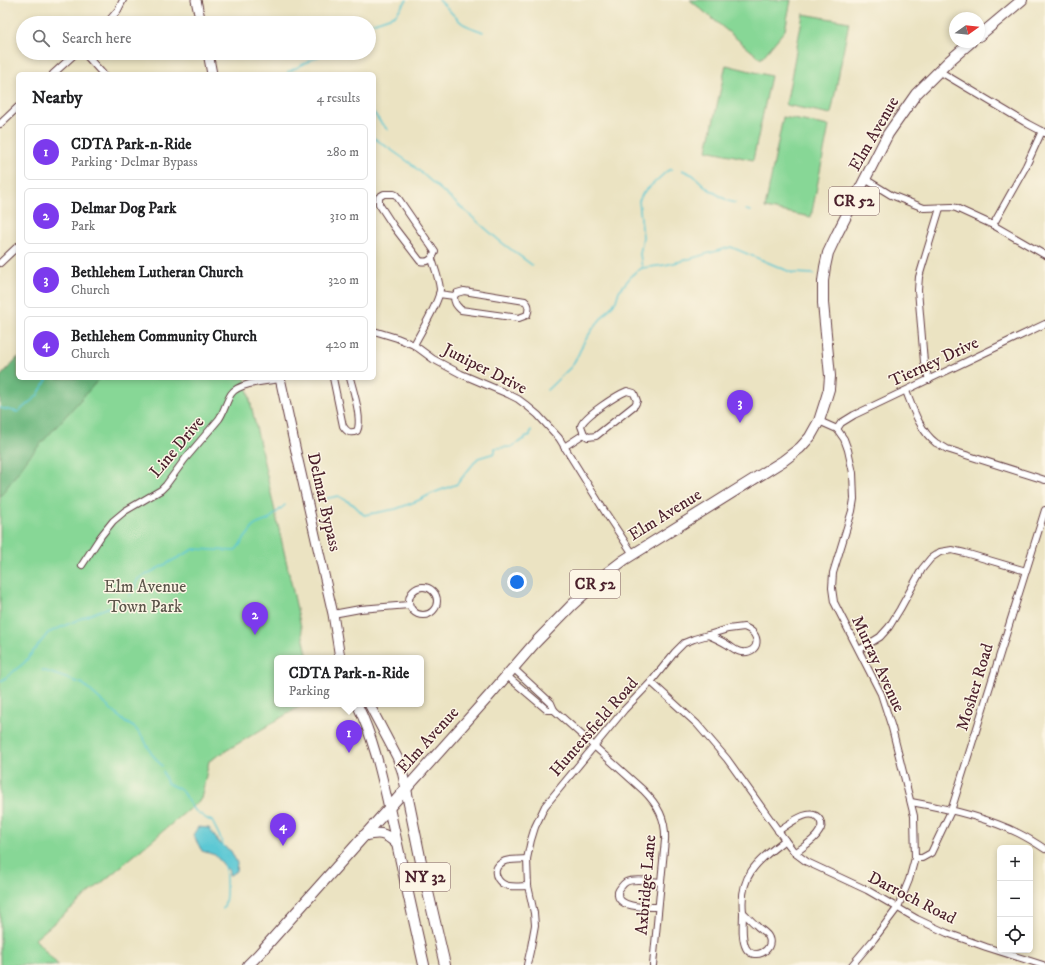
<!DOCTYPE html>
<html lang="en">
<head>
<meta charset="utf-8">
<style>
  body { margin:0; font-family:"IM FELL DW Pica",serif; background:#f2f2f2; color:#202124 }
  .controls { position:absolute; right:12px; bottom:12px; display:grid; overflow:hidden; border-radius:6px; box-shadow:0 2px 6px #0003 }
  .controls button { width:36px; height:36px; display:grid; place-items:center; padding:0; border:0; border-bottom:1px solid #e0e0e0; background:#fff; color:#202124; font:20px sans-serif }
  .compass { position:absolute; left:949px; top:12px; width:36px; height:36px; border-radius:50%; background:#fff; box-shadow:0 2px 6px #0003; rotate:75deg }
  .you { position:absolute; left:517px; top:582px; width:14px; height:14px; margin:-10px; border:3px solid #fff; border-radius:50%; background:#1a73e8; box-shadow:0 0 0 6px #1a73e833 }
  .badge { display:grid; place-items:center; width:26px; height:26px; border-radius:50%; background:#7c3aed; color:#fff; font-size:13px; font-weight:700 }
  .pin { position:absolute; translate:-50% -33px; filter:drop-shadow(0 1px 2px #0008) }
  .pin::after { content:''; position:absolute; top:21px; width:14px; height:12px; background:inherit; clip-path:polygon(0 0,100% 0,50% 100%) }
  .popup { position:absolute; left:274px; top:655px; width:150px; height:52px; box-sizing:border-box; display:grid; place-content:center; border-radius:6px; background:#fff; filter:drop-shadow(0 1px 3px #0005); font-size:13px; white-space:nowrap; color:#757577 }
  .popup b { font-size:15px; color:#202124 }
  .popup::after { content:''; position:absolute; left:50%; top:100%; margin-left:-8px; border:8px solid transparent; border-top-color:#fff }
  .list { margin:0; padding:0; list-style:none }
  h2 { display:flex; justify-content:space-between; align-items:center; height:52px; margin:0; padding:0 16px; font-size:17px }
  h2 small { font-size:13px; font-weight:400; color:#757577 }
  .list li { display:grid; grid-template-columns:26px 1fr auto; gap:12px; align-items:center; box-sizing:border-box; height:56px; margin:0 8px 8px; padding:0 8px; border:1px solid #e0e0e0; border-radius:6px }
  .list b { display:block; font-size:15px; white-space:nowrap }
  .list p { margin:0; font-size:13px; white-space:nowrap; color:#757577 }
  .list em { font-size:13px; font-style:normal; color:#757577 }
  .icon { flex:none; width:22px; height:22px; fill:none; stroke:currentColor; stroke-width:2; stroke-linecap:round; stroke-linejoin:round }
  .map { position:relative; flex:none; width:1045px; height:965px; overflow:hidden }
  .search { position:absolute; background:#fff; box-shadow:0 2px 6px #0003; left:16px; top:16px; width:360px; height:44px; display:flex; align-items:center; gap:10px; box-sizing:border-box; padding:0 14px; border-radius:22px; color:#757577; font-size:15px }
  .panel { position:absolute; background:#fff; box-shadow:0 2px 6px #0003; left:16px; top:72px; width:360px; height:308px; border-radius:6px }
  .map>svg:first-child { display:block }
</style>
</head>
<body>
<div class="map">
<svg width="1045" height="965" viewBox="0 0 1045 965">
  <rect width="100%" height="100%" fill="#fcf5e5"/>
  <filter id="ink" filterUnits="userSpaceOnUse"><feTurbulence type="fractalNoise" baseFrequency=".025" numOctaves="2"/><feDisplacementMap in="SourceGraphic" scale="8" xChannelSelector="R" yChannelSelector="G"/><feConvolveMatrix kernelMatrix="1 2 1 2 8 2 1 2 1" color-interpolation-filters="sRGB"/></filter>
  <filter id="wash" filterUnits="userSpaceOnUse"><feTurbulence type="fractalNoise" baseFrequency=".012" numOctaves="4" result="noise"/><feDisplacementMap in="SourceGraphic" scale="16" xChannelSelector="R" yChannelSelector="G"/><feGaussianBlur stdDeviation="0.9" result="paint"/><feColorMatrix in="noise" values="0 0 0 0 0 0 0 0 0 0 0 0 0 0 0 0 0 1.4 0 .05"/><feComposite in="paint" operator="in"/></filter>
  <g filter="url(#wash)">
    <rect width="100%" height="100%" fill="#ebe3c2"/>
    <!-- green -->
    <g fill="#87d796" stroke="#687b60">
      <path d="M690,0h101l-6,30 -24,29z"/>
      <path d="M803,14l46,8 -18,92 -45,-9z"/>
      <path d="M726,65l45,11 -18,84 -46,-10z"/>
      <path d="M783,117l46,9 -18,91 -46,-9z"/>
      <path d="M72,378h173l63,280h-31v46h27l-95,57 -8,38 -166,140 23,26h-58v-557z"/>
    </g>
    <!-- forest -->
    <path fill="#6db87f" stroke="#5c6c55" d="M18,357v21h82l-72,80 -28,39v-120z"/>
    <!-- water -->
    <path fill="#5cc8d4" stroke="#537480" d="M198,827l11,1 10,15 12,8 6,12 -1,8 -7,5v-5l-14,-16 -13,-4 -9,-16z"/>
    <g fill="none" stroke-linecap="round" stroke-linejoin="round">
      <!-- stream -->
      <g stroke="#5cc8d4" stroke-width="1.5">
        <path d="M439,0c8,7 14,16 23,23 6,4 14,6 21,9"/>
        <path d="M369,24l26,-9 12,-15"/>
        <path d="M288,74v-2l37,-19"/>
        <path d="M374,113l7,10 7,7"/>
        <path d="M374,138l36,25 91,79 31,23"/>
        <path d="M682,170l11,5 14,13 21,13 7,2"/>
        <path d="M746,210l5,1"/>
        <path d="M642,268l-2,-14 3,-17 -4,-36 4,-8 24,-22 5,-2"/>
        <path d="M547,390l24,-23 6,-10 7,-15 10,-15 22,-26 3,-10 15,-18 8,-5 23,-3 17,-4 49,-14 62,26 21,1"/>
        <path d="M0,408l18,4 19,-16 11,-18"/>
        <path d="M324,499l14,-3 16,9 10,10 32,-6 21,-8 16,-8 24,-9 21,-26 17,-5v-5l16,-1 19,-12 1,-5"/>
        <path d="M129,596l1,-1 8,-16 56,-30 41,2 20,-26 13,-5 17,-15"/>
        <path d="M42,670l41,14 42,38 10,6 9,11 7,14 11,13"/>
        <path d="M0,681l3,-1 21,-17 24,-30 36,-16 33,-13 7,-4"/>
        <path d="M163,771l4,12 14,7 12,19 14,10 5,2 7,14 5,13"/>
        <path d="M223,909c5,-12 3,-31 2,-44"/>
      </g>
    </g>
  </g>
  <g filter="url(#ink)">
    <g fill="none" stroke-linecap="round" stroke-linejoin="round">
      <!-- street casing -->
      <g stroke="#623c42" stroke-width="8">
        <g id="street">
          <path d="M107,23l11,-13 5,-10"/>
          <path d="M84,53l19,21"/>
          <path d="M939,71l89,53 17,9"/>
          <path d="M53,74l23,-21"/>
          <path d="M0,124l18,-17"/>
          <path d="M865,179l26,16 33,13 28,-1 4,1 37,17 52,30"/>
          <path d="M384,194h10l2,1 37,54 2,3c-3,8 -7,11 -15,9l-26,-34 -15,-23v-7z"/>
          <path d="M993,225l33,-59 16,-35"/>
          <path d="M0,263l18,-17"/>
          <path d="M464,291l61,10c5,4 4,9 2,14l-8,3 -58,-8c-5,-5 -7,-7 -7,-14l3,-3z"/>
          <path d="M439,294l15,2"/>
          <path d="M374,331l23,7 17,7 19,14 28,15 47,20 10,5 8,6 12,10 21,23 46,74 28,42"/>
          <path d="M414,345c6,-12 26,-44 26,-56 -1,-10 -5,-20 -8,-30"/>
          <path d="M333,378l10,48c4,6 7,8 14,5 6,-11 -4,-41 -7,-53"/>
          <path d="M929,380l-5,-18 -6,-72 1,-13 3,-10 18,-59"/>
          <path d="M627,391l7,2 3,8 -2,4 -39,31 -8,1 -4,-3 -3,-8c3,-10 36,-31 46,-35z"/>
          <path d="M906,391c7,18 14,40 30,52 4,2 8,4 11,6l98,31"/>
          <path d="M819,421l18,8 7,10 4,11 5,23 1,26 -2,12 -19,62 -1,15 2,14 47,92 11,34 22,88 1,42 -6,22 -11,27 -24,32 -22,26"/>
          <path d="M837,429l4,-6 13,-8 191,-91"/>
          <path d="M564,447l20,-13"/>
          <path d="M82,565l19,-29 12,-15 12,-10 36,-21 5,-5 19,-26 34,-40c5,-7 7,-17 12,-25 7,-11 36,-13 49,-15"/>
          <circle cx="423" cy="601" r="14"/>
          <path d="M333,614l27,-5 49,-4"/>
          <path d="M744,627c18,6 16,27 -2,25 -5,0 -9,-4 -14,-7 -6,-4 -13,-7 -20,-10l20,-6z"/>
          <path d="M859,650l21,-13 9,-10 11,-18 22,-40 9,-11 9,-6 12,-2 13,3 61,18"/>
          <path d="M513,668l38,35 3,7 89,80c15,15 23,29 22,50l-12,125"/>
          <path d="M507,676l40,34h7"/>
          <path d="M651,682l46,42 30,35 58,81 10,13 12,9 60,28 50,29 30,14 39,14 57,18"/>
          <path d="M911,802c34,6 77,16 107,31 10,5 18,10 27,16"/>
          <path d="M778,831c10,-6 33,-26 42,-11 2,4 2,8 -1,12 -4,8 -16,15 -24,21"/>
          <path d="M915,858h7l9,-5 20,-42 94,-301"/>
          <path d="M527,859c-7,1 -16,0 -22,2 -5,2 -8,5 -9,9 -1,4 0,6 2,9 6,10 20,7 30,7"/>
          <path d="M658,907c-10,0 -42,2 -40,-15 1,-3 5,-8 8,-10 8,-4 25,-1 34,0"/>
          <path d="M743,912c4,4 8,9 13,13 4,5 11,7 13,13 5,13 -16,23 -23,10 -5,-10 -3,-25 -3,-36z"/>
          <path d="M743,912c-4,-38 15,-51 42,-72"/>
          <path d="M527,965l4,-18 4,-22 -1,-12 -6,-27 -1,-27 4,-19 4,-13 10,-21 79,-96 27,-28 24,-30 9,-9 10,-4 14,-4"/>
        </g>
      </g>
      <!-- secondary casing -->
      <g stroke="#623c42" stroke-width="11">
        <g id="secondary">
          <path d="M196,0l5,23"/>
          <path d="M208,53l4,21"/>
          <path d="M280,378l17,78 36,158 7,44"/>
          <path d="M357,704c16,33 24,68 32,104"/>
          <path d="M369,704l28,53 5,14 4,18"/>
        </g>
      </g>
      <!-- primary casing -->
      <g stroke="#623c42" stroke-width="12">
        <g id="primary">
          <path d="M979,36l43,-36"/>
          <path d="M406,789l15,73 24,103"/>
          <path d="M389,808l35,157"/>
          <path d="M363,836c16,-4 21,-4 33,7"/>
          <path d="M248,965l10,-10 131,-147 100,-112 45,-52 38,-39 35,-32 17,-13 159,-99 17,-13 10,-11 9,-16 7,-22 3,-10 1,-13 -7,-73v-22l2,-14 3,-14 9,-19 51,-100 28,-40 33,-33 22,-19"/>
        </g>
      </g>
      <!-- street -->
      <use href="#street" stroke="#fff" stroke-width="6"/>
      <!-- secondary -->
      <use href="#secondary" stroke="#fff" stroke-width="9"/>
      <!-- primary -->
      <use href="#primary" stroke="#fff" stroke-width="10"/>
    </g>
  </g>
  <g text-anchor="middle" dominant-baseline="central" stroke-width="3" stroke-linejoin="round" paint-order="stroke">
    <!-- shield labels -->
    <g fill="#fcf5e5" stroke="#7f5f63" stroke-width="1">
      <rect x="829" y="187" width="50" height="28" rx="3"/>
      <rect x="570" y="570" width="50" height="28" rx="3"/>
      <rect x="400" y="863" width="50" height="28" rx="3"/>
    </g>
    <g font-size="16" font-weight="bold" fill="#4a1f2b">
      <text x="854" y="201">CR 52</text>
      <text x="595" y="584">CR 52</text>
      <text x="425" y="877">NY 32</text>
    </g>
    <!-- street labels -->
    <g font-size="17" fill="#4a1f2b" stroke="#fcf5e5">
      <text transform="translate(874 134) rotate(-60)">Elm Avenue</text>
      <text transform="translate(934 362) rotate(-25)">Tierney Drive</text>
      <text transform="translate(485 369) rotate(27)">Juniper Drive</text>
      <text transform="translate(177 447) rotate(-50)">Line Drive</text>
      <text transform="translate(324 502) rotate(77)">Delmar Bypass</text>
      <text transform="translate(665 515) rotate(-32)">Elm Avenue</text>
      <text transform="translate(878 664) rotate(65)">Murray Avenue</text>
      <text transform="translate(975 687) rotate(-73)">Mosher Road</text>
      <text transform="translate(594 727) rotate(-49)">Huntersfield Road</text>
      <text transform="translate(428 740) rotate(-48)">Elm Avenue</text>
      <text transform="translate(646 885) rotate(-85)">Axbridge Lane</text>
      <text transform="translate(912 898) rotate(27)">Darroch Road</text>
    </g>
    <!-- park labels -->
    <g font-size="17" fill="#5c564b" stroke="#fcf5e5">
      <text x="145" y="587">Elm Avenue<tspan x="145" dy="20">Town Park</tspan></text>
    </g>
  </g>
</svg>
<div class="controls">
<button>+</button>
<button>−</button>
<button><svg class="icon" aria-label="locate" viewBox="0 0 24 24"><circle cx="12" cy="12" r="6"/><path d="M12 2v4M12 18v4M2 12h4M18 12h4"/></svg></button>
</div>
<svg class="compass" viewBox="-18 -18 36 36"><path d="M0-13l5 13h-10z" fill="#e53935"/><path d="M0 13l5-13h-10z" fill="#757577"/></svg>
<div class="you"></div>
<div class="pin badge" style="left:349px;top:753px">1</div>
<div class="popup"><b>CDTA Park-n-Ride</b>Parking</div>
<div class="pin badge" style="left:255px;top:635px">2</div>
<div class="pin badge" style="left:740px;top:423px">3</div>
<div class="pin badge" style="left:283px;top:846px">4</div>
<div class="search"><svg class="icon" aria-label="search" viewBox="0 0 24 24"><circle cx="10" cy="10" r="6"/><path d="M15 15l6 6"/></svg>Search here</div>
<section class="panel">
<h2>Nearby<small>4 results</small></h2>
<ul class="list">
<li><span class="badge">1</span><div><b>CDTA Park-n-Ride</b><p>Parking · Delmar Bypass</p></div><em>280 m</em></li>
<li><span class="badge">2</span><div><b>Delmar Dog Park</b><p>Park</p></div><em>310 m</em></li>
<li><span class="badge">3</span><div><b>Bethlehem Lutheran Church</b><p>Church</p></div><em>320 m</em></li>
<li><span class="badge">4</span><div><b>Bethlehem Community Church</b><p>Church</p></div><em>420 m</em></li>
</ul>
</section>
</div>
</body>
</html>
